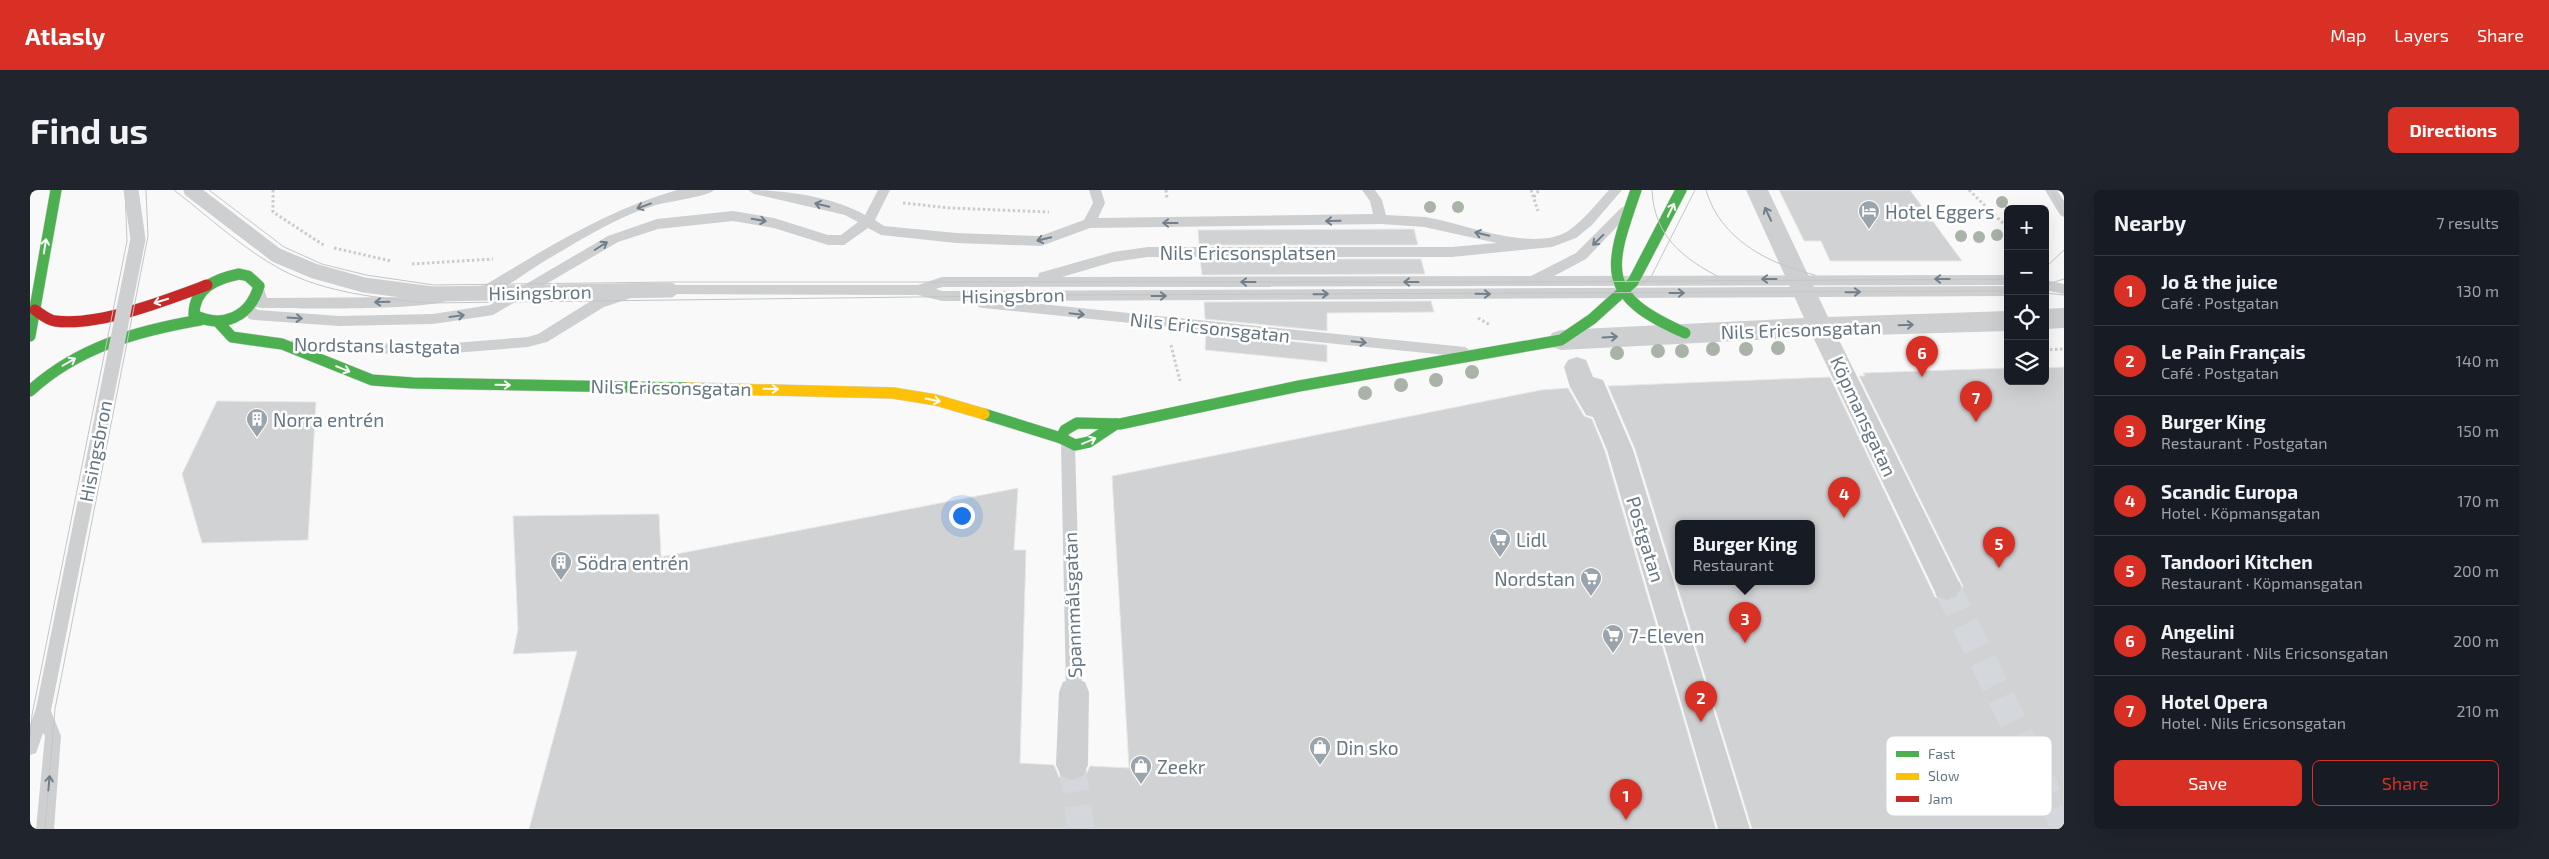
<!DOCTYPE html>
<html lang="en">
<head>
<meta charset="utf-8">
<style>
  body { margin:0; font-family:"Exo 2",sans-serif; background:#20242c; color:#f1f3f6 }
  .controls { position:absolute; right:15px; top:15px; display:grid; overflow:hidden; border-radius:8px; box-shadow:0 5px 20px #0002 }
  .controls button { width:45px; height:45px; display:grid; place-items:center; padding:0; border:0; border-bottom:1px solid #363941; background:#171b24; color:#f1f3f6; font:25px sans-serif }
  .you { position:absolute; left:931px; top:325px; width:18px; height:18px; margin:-12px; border:4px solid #fff; border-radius:50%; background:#1a73e8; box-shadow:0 0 0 8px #1a73e833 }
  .badge { display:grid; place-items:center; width:32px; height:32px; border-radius:50%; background:#d93025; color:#fff; font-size:16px; font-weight:700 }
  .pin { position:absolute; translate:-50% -41px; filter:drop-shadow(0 1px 2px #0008) }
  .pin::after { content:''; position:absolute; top:26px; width:18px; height:15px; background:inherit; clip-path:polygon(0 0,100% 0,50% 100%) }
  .popup { position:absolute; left:1645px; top:330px; width:140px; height:65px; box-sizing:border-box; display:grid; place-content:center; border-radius:8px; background:#171b24; filter:drop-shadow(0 1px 4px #0005); font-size:16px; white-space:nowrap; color:#9ea1a6 }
  .popup b { font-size:19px; color:#f1f3f6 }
  .popup::after { content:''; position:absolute; left:50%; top:100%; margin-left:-10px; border:10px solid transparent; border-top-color:#171b24 }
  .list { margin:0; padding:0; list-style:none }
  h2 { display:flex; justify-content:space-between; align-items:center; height:65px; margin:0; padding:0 20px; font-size:21px }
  h2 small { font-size:16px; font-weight:400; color:#9ea1a6 }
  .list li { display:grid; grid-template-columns:32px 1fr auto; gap:15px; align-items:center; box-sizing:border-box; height:70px; padding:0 20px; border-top:1px solid #363941 }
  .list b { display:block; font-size:19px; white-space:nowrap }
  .list p { margin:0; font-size:16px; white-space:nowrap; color:#9ea1a6 }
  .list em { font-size:16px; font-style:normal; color:#9ea1a6 }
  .actions { display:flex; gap:10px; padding:15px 20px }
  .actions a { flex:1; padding:11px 0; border:1px solid #d93025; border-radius:8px; text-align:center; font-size:18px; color:#d93025 }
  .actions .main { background:#d93025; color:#fff }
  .icon { flex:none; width:28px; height:28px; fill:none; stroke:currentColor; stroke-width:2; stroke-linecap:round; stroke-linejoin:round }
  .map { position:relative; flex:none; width:2034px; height:639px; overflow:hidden; border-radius:8px }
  header { display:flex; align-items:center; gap:30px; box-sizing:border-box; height:70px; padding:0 25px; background:#d93025; color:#fff }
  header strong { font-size:24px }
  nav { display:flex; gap:28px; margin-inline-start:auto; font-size:18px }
  .intro { display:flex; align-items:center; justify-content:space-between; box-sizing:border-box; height:120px; padding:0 30px }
  h1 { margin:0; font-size:35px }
  .button { padding:12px 22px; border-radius:8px; background:#d93025; color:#fff; font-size:18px; font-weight:700 }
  main { display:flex; gap:30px; padding:0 30px }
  aside { flex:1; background:#171b24; border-radius:8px; box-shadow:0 5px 20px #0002 }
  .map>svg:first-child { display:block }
</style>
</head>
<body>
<header>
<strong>Atlasly</strong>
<nav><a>Map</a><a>Layers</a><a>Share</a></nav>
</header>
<div class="intro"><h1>Find us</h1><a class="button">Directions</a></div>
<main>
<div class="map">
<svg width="2034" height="639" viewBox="0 0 2034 639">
  <rect width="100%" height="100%" fill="#f9f9f9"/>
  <!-- building -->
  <g fill="#d0d2d3" stroke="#e8e8e8" fill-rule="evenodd">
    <path d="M1749,0h131l52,71h-132l-9,-20h-17z"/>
    <path d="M1384,39l4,16h-219l-1,-15z"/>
    <path d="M1170,69h221l4,15 -223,1z"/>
    <path d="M1401,111l3,11 -107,1v18l-122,-12 -1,-17z"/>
    <path d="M1176,143l121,12v17l-122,-12z"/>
    <path d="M2034,177v462h-312l-117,-380 -27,-63 222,-9 105,220 13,5 11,-5 4,-11 -104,-210h6l-2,-3 145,-5v13h37v-13zM1649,334h132v58h-132z"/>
    <path d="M1538,198l16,28 8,3 13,32 111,378h-1187l48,-178 -64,3 5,-25 -5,-113 146,-2 2,43 357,-69 -4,62h12l-6,213 34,2 5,12 14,5 12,-5 5,-11 39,2 -17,-292 429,-86z"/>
    <path d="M187,211l99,1 -8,138 -106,3 -20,-69z"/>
  </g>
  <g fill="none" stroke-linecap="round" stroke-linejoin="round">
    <!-- street-tunnel -->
    <g stroke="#d4d8dc" stroke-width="27" stroke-dasharray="27 14" stroke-linecap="butt">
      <path d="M1917,397l117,240"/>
      <path d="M1042,575l9,64"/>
    </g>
    <!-- fast casing -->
    <g stroke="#d5d6d7" stroke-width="12">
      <g id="fast">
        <path d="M1606,0c-28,80 -37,105 49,143"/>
        <path d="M209,84l9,2 11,10c-9,31 -36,43 -65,29 0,-27 21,-36 45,-41z"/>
        <path d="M189,133l13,14 50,7 90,36 41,3 273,5"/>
        <path d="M0,146l26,-146"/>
        <path d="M0,201c48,-44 107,-60 170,-71"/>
        <path d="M954,224l77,24 14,7 14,-3 27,-18"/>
        <path d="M1031,248l4,-8 12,-7 43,1 179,-38 262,-46 31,-21 41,-37 48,-92"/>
      </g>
    </g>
    <!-- slow casing -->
    <g stroke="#d5d6d7" stroke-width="12">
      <path id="slow" d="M656,198l207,5 43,7 48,14"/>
    </g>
    <!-- jam casing -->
    <g stroke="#d5d6d7" stroke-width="12">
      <path id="jam" d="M5,120c6,4 13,10 20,11 43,6 112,-21 152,-36"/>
    </g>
    <!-- path -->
    <g stroke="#cbcccd" stroke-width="3" stroke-dasharray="2.5 2.5" stroke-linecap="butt">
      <path d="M243,0v22l52,34"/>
      <path d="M1136,0l1,9"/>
      <path d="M1501,0l7,21"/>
      <path d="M1939,0l39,38"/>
      <path d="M1504,7l5,-7"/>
      <path d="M873,13l47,5 99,4"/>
      <path d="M304,58l57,13"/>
      <path d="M382,74l81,-5"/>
      <path d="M1448,128l12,7"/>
      <path d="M1141,155l9,36"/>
      <path d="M2015,160l19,-1"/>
    </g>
    <!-- lane -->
    <g fill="#cecfd0" fill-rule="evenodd">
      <path d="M647,0h37c-3,6 -48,12 -58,15 -40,12 -77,36 -113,57 -21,13 -42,31 -67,35l-7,-5 2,-4 14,-3c62,-37 122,-75 192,-95z"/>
      <path d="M718,0c35,0 86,7 117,25l13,-25h12l-15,30 9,6 72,7 84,3 44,-16 9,-17 -4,-13h12l4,13 -7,15 275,-4 -3,-13 -8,-11h13l7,10 4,15c13,1 26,1 39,2 38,6 108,36 143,14 16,-11 28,-27 41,-41h13l-30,35 -16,13 -24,9 -100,10h-304l-35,5 -51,15 469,-1 45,-23 45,-45 4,-2 6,5 -2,3 -43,45 -32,17 454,-1v10l-1066,2 -6,2 6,2 1066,-5v10l-996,5 453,46 7,5 -7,5 -482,-49 -5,-1 -1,-6h-35l-24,-6 -253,-1 -2,-4 2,-4 5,-1h248l24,-8h96l1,-4 74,-21 35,-5h304l45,-4 -73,-16 -43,-3 -291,4 -49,18 -85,-3 -75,-8 -13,-7 -24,17h-16l-54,-17 -41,-7 -75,8 -40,13 -125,73 -60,9 -94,2 -85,-6 -5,-1 -6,-10 7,-5 8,6 81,6 94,-2 57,-9 118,-69 49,-17 76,-8 41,7 54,17h13l17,-13 -13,-7 -91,-21z"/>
      <path d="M2015,0h12l7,11v16l-4,-2z"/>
      <path d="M2015,90l19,4v10l-19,-4z"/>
      <path d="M602,97l5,1 2,4 -2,4 -33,11 -57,35 -19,5 -99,8 -137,-5 -7,-5 7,-5 137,5 99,-8 10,-3 56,-35z"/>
      <path d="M229,98l5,1 3,9 152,-1 27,-5 7,5c-9,15 -167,11 -192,11l-5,-1 -4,-14z"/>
      <path d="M1038,249l5,2 2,4 7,247 -2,6 -6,2 -6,-2 -2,-6 -5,-247 2,-4z"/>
      <path d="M13,514l6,2 12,30 -7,93h-18l9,-93 -2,-3 -7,20 -6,2v-30l7,-19z"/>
    </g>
    <!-- street -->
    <g fill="#cecfd0" fill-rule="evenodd">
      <path d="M1716,0h22l60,127 180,-6v20l-171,5 120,242 4,9 -4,9 -10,4 -10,-4 -124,-259 -252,13 -9,-3 -4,-7 4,-7 9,-3 243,-12z"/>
      <path d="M2034,118v20l-19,1v-20z"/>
      <path d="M1547,167l9,3 7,17 10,3 30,70 117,379h-32l-111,-379 -14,-33 -7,-2 -16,-28 -6,-20 4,-7z"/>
      <path d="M1044,488l11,4 4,10 -1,73 -5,11 -11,4 -11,-4 -5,-11 3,-73 4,-10z"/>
    </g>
    <!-- fast -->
    <use href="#fast" stroke="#4caf50" stroke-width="11"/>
    <!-- slow -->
    <use href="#slow" stroke="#ffc107" stroke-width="11"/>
    <!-- jam -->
    <use href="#jam" stroke="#c62828" stroke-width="11"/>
    <!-- tram -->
    <g stroke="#c3c5c6" stroke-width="1">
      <path d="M144,0c35,27 69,59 108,80 44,23 97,28 146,33l651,-8 929,-4"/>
      <path d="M179,0l75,57 38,17 44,11 68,10 238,-3h858l478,-3"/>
      <path d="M1622,0c2,46 30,68 69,88"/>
      <path d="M1676,0c14,49 62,74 109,85"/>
      <path d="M2022,1l12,25"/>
      <path d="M2015,78l19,-18"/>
      <path d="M1613,94l9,-9 43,-85"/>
      <path d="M2015,95l19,-6"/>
      <path d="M2015,103l19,2"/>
      <path d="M0,548l2,-23 95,-474 -2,-51"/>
      <path d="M15,639l10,-120 93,-473 -2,-46"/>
    </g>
    <!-- lane-bridge -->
    <g stroke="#cecfd0" stroke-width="15">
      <path d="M161,0l85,65 38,16 50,14 69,9 237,-4"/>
      <path d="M13,522l95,-473 -7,-49"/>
    </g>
  </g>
  <!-- trees -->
  <g fill="#a9b3a7">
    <circle cx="1972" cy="12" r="6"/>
    <circle cx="1400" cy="17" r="6"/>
    <circle cx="1428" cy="17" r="6"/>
    <circle cx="1967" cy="45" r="6"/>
    <circle cx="1931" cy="46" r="6"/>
    <circle cx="1949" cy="47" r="6"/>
    <circle cx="1748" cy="158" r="7"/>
    <circle cx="1683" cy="159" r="7"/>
    <circle cx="1716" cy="159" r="7"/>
    <circle cx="1628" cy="161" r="7"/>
    <circle cx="1652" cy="161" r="7"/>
    <circle cx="1587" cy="163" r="7"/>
    <circle cx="1442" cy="182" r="7"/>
    <circle cx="1406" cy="190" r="7"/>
    <circle cx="1371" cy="195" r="7"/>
    <circle cx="1335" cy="203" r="7"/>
  </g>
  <!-- one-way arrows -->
  <defs><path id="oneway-shaft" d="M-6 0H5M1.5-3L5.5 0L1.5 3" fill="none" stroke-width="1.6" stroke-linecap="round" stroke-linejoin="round" transform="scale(1.25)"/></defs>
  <g stroke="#707f8b">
    <use href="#oneway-shaft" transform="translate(792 15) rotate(-167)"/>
    <use href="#oneway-shaft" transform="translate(614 16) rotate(160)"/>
    <use href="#oneway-shaft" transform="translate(1738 24) rotate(-115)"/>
    <use href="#oneway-shaft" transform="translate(729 30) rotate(10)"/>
    <use href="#oneway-shaft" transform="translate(1303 31) rotate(179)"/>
    <use href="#oneway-shaft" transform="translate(1140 33) rotate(180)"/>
    <use href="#oneway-shaft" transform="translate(1452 44) rotate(-167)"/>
    <use href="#oneway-shaft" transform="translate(1014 49) rotate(166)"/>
    <use href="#oneway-shaft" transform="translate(1568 50) rotate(135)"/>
    <use href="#oneway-shaft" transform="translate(571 56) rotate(-32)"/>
    <use href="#oneway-shaft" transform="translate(1739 89) rotate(-180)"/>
    <use href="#oneway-shaft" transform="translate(1912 89) rotate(180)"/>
    <use href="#oneway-shaft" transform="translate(1218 92) rotate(-180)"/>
    <use href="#oneway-shaft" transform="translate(1381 92) rotate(-180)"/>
    <use href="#oneway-shaft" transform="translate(1823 102) rotate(-1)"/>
    <use href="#oneway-shaft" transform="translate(1647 103)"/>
    <use href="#oneway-shaft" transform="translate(1291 104) rotate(-1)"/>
    <use href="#oneway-shaft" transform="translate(1453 104) rotate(1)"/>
    <use href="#oneway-shaft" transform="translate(1129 106)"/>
    <use href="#oneway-shaft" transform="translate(352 112) rotate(179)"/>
    <use href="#oneway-shaft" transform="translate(1047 124) rotate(6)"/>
    <use href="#oneway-shaft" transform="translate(427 126) rotate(-8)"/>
    <use href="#oneway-shaft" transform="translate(265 128) rotate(4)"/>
    <use href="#oneway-shaft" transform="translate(1876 135) rotate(-2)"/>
    <use href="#oneway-shaft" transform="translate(1580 147) rotate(-3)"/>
    <use href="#oneway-shaft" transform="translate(1329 152) rotate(6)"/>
    <use href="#oneway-shaft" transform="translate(19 593) rotate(-85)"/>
  </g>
  <g stroke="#f6fbf6">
    <use href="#oneway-shaft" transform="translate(1641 20) rotate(-64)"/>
    <use href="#oneway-shaft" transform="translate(15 56) rotate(-81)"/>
    <use href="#oneway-shaft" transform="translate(131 111) rotate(163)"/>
    <use href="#oneway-shaft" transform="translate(39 172) rotate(-30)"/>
    <use href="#oneway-shaft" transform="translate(313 179) rotate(22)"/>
    <use href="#oneway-shaft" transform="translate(473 195) rotate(1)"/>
    <use href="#oneway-shaft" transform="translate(741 199) rotate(1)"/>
    <use href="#oneway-shaft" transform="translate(903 210) rotate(11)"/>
    <use href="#oneway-shaft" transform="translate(1059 251) rotate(-23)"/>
  </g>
  <!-- icons -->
  <defs>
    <g id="hotel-pin" transform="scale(1.125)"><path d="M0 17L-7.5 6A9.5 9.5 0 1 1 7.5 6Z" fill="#99a4ac" stroke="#fff"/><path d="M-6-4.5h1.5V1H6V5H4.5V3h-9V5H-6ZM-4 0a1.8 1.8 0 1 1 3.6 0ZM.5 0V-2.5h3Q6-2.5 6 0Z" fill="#fff"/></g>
    <g id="building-pin" transform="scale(1.125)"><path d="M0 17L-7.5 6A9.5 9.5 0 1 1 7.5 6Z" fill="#99a4ac" stroke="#fff"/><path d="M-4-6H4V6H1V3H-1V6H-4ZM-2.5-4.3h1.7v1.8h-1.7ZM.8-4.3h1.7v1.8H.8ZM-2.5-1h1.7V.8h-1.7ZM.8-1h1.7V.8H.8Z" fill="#fff"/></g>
    <g id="supermarket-pin" transform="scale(1.125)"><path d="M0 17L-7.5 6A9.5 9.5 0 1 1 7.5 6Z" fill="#99a4ac" stroke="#fff"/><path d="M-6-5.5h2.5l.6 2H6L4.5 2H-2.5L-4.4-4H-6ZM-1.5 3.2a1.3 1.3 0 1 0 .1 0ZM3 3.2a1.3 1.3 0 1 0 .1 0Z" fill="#fff"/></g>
    <g id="shop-pin" transform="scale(1.125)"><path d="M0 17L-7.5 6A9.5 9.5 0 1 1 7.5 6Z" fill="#99a4ac" stroke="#fff"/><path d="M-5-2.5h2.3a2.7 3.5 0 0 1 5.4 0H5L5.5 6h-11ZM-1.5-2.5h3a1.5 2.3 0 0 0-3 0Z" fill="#fff"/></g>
  </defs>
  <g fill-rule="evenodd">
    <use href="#hotel-pin" x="1839" y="21"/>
    <use href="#building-pin" x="227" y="229"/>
    <use href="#supermarket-pin" x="1470" y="349"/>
    <use href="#building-pin" x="531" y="372"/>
    <use href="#supermarket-pin" x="1561" y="388"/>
    <use href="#supermarket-pin" x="1583" y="445"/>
    <use href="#shop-pin" x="1290" y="557"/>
    <use href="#shop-pin" x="1111" y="576"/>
  </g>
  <g text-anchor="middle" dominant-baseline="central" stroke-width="5" stroke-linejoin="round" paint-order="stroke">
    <!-- poi labels -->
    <g font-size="19" fill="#657683" stroke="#fff" text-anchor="start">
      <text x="1855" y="21">Hotel Eggers</text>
      <text x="243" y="229">Norra entrén</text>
      <text x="1486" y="349">Lidl</text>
      <text x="547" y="372">Södra entrén</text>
      <text x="1545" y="388" text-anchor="end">Nordstan</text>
      <text x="1599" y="445">7-Eleven</text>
      <text x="1306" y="557">Din sko</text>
      <text x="1127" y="576">Zeekr</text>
    </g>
    <!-- street labels -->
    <g font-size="19" fill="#657683" stroke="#fff">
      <text x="1218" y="62">Nils Ericsonsplatsen</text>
      <text transform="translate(510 102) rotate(-1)">Hisingsbron</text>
      <text transform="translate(983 105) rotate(-1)">Hisingsbron</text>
      <text transform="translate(1180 137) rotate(6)">Nils Ericsonsgatan</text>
      <text transform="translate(1771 139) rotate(-2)">Nils Ericsonsgatan</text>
      <text transform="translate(347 155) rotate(1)">Nordstans lastgata</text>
      <text transform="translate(641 197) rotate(1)">Nils Ericsonsgatan</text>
      <text transform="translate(1834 226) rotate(65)">Köpmansgatan</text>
      <text transform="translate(65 261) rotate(-79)">Hisingsbron</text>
      <text transform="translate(1616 349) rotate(73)">Postgatan</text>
      <text transform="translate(1042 415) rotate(-92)">Spannmålsgatan</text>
    </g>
  </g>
  <!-- legend -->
  <rect x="1856" y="546" width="166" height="80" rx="8" fill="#fff" stroke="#d1d6da" stroke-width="1"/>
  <rect x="1866" y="561" width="23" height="6" fill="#4caf50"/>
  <rect x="1866" y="583" width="23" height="7" fill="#ffc107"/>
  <rect x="1866" y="606" width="23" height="6" fill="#c62828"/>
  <g font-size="14" fill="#657683">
    <text x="1898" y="569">Fast</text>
    <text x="1898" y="591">Slow</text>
    <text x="1898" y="614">Jam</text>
  </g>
</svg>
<div class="controls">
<button>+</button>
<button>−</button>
<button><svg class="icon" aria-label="locate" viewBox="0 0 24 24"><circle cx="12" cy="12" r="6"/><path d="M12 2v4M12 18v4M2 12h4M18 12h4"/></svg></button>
<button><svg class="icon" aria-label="layers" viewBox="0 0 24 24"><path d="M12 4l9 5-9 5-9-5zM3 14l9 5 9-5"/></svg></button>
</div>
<div class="you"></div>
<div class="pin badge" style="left:1596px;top:630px">1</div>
<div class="pin badge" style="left:1671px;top:532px">2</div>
<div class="pin badge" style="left:1715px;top:453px">3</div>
<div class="popup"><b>Burger King</b>Restaurant</div>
<div class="pin badge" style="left:1814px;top:328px">4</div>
<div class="pin badge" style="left:1969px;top:378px">5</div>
<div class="pin badge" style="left:1892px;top:187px">6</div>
<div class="pin badge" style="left:1946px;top:232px">7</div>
</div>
<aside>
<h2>Nearby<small>7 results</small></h2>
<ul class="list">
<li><span class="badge">1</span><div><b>Jo &amp; the juice</b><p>Café · Postgatan</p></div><em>130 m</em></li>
<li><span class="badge">2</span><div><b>Le Pain Français</b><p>Café · Postgatan</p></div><em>140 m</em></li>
<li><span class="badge">3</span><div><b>Burger King</b><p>Restaurant · Postgatan</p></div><em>150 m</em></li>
<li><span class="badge">4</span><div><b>Scandic Europa</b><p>Hotel · Köpmansgatan</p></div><em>170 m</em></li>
<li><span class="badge">5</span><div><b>Tandoori Kitchen</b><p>Restaurant · Köpmansgatan</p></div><em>200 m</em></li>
<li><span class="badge">6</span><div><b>Angelini</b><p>Restaurant · Nils Ericsonsgatan</p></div><em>200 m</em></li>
<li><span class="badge">7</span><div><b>Hotel Opera</b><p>Hotel · Nils Ericsonsgatan</p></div><em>210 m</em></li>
</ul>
<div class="actions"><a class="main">Save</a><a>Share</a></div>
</aside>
</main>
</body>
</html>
